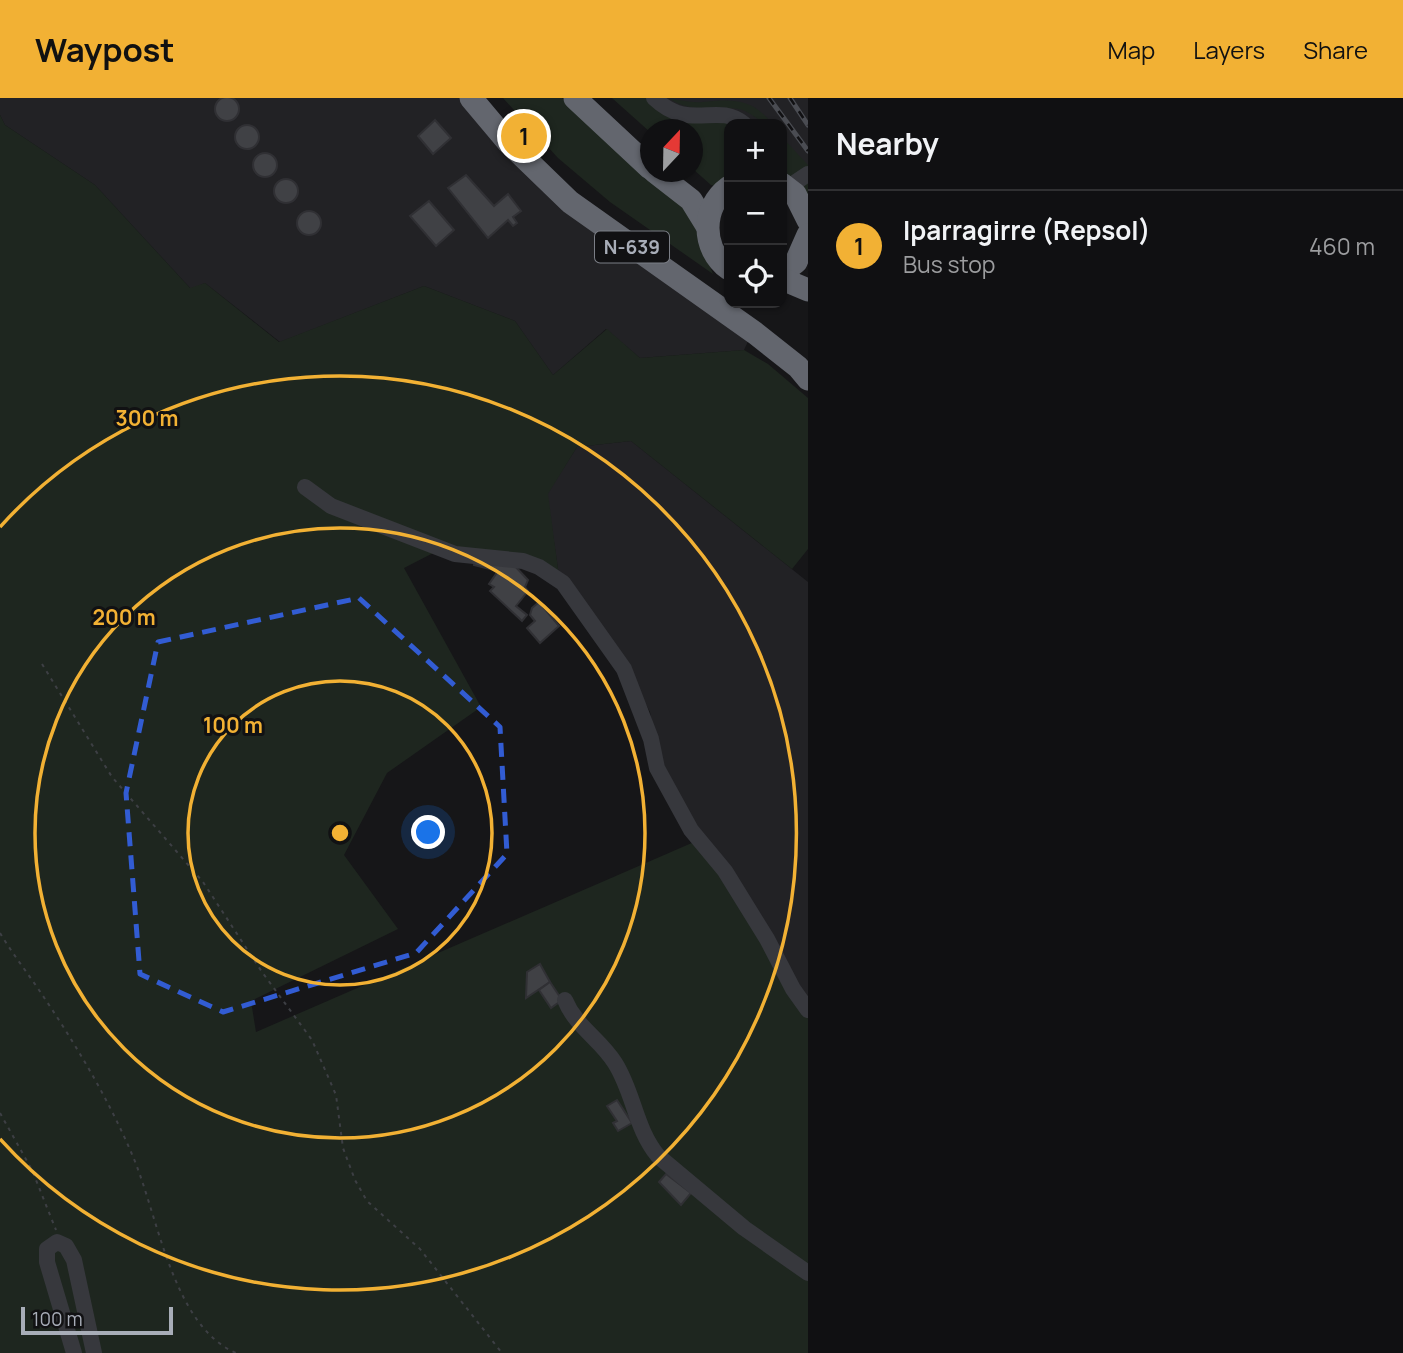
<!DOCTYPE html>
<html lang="en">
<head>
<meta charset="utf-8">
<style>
  body { margin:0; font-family:Manrope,sans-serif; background:#19191b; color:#f1f3f6 }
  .controls { position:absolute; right:21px; top:21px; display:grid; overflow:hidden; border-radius:14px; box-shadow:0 2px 5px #0004 }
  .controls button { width:63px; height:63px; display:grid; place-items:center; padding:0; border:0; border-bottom:2px solid #303032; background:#101012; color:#f1f3f6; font:35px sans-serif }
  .compass { position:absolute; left:640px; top:21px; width:63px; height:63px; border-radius:50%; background:#101012; box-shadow:0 2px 5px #0004; rotate:22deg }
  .scale { position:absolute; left:21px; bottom:18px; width:152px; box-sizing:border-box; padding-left:7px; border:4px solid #a8adb8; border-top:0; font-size:19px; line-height:24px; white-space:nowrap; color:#a8adb8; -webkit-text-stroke:5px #111113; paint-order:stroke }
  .you { position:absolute; left:429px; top:735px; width:24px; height:24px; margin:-18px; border:5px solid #fff; border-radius:50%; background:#1a73e8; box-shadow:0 0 0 10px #1a73e833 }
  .badge { display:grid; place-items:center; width:46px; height:46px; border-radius:50%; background:#f2b134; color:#111; font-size:23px; font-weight:700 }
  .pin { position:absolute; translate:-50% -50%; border:4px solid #fff; box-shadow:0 2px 7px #0006 }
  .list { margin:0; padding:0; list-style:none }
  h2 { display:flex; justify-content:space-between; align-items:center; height:91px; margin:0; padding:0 28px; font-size:30px }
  h2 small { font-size:23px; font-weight:400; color:#9c9d9f }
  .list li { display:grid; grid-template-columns:46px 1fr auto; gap:21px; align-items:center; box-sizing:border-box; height:112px; padding:0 28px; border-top:2px solid #303032 }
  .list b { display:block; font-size:26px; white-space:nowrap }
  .list p { margin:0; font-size:23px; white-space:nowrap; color:#9c9d9f }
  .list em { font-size:23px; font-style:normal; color:#9c9d9f }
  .icon { flex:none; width:38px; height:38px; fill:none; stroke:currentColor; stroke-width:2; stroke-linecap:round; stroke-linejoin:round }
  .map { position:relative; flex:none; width:808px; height:1255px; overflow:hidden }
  header { display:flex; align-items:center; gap:42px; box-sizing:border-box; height:98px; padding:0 35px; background:#f2b134; color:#111 }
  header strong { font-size:33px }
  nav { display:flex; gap:38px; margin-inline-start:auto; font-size:24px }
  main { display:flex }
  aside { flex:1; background:#101012 }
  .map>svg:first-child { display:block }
</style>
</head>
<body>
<header>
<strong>Waypost</strong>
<nav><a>Map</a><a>Layers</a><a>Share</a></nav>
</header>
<main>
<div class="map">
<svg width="808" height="1255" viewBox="0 0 808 1255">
  <rect width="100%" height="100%" fill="#161618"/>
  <!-- built -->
  <g fill="#222225">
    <path d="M0,0h463l287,239 -6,13 -104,8 -34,-29 -53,46 -38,-54 -91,-35 -144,56 -75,-59 -14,6 -96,-104 -90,-60 -5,-10z"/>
    <path d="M625,0h183v106l-26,-24v-56h-53l-37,6z"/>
    <path d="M631,343l177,141v424l-107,-167 -39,-68 -12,-59 -30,-57 -61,-79 -12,-82 30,-47z"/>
  </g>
  <!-- green -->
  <g fill="#1e261f">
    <path d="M503,0h59l124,109c12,22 17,44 27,67l-103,-72 -52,-44z"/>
    <path d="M612,0h37c33,30 38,25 80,23v69l-18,-5 -18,-16 -1,-39h-42v2z"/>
    <path d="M669,0c11,2 22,5 33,4 30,-3 51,-4 70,22 -13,0 -20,-13 -34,-15 -24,-4 -48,5 -69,-11z"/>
    <path d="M0,17l5,10 90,60 95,103 15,-5 74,59 145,-56 91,35 38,54 54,-46 33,29 104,-8 24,14 40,34v151l-16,20 -161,-128 -54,6 -29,47 11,82 -120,-26 -35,18 77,139 -94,66 -43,82 54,74 -147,72 5,31 445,-193 107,167v347h-808z"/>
    <path d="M782,39l26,28v31l-26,-17z"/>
  </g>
  <!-- building -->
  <g fill="#404145" stroke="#303034" stroke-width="2">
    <circle cx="227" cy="11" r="12"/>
    <path d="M435,22l16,18 -18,16 -15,-18z"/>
    <circle cx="247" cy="39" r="12"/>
    <circle cx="265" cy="67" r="12"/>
    <path d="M466,77l28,31 14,-12 13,17 -8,6 4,6 -4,3 -5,-6 -20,18 -40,-50z"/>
    <circle cx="286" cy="93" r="12"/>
    <path d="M429,103l25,29 -18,16 -26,-30z"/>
    <circle cx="309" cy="125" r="12"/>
    <path d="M475,460l37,5 16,17 -3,7 3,4 -12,15 11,9 -5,6 -32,-30 4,-4 -5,-3 9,-13 -24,-6z"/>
    <path d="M539,504l20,24 -19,17 -13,-15 8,-7 -5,-6 2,-7z"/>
    <path d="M540,866l10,18 -24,16 1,-26z"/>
    <path d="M550,884l12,18 -11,8 -12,-18z"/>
    <path d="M617,1002l15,23 -14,8 -5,-8 4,-2 -10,-15z"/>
    <path d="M666,1076l25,19 -10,12 -22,-23z"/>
  </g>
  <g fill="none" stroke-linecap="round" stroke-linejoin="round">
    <!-- path -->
    <g stroke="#3d3f44" stroke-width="2" stroke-dasharray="3.5 5" stroke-linecap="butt">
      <path d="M512,22l25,26"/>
      <path d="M42,566l70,113 91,105 59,90 50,68 24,55 7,53 12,32 12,21 53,48 82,104"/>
      <path d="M0,835c12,20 26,38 39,57 34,50 68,106 92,162 27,60 40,173 105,201"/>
      <path d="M0,1015l32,57 24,60"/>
    </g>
    <!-- minor -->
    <g stroke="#37383d" stroke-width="16">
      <path d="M654,0c37,35 62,3 90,26"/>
      <path d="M787,90l21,-14"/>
      <path d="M305,389l26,19 124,48 68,7 16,6 24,16 61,86 27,70 6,29 34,62 34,41 42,68 26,50 15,21"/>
      <path d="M565,902c11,27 35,39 50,63 19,30 20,65 43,93l86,72 64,45"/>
      <path d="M74,1255l-27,-91v-13l10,-7 9,4 8,14 20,93"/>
    </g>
    <!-- highway -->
    <g stroke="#63666e" stroke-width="23">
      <path d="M471,0l37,44 62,60 185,131 43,34 10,12"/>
      <path d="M575,0l75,70"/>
      <path d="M655,74l36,28 16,26"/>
      <path d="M782,86l13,10 13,26"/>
      <path d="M729,89c-28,20 -28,62 0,82"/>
      <path d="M782,175l14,-11 12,-27"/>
      <path d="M782,181l26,11"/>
    </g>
    <!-- rail casing -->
    <g stroke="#4a4c52" stroke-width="5">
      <g id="rail">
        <path d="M769,0l39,53"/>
        <path d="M790,0l18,27"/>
      </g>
    </g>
    <!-- rail -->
    <use href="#rail" stroke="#111113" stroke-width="2.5" stroke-dasharray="8" stroke-linecap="butt"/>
  </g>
  <!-- marked area -->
  <path fill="none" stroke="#325cd3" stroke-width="5" stroke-dasharray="14 9" stroke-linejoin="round" d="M359,500l141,129 7,127 -91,99 -193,59 -83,-38 -14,-181 32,-151z"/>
  <!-- distance rings -->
  <g fill="none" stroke="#f2b134" stroke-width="3.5">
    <circle cx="340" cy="735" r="152"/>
    <circle cx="340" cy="735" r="305"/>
    <path d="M0 429A457 457 0 1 1 0 1041"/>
  </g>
  <g text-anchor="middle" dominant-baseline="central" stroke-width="6" stroke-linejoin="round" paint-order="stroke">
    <!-- shield labels -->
    <rect fill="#111113" stroke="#7b7e86" stroke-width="2" x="595" y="133.5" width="74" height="31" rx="5"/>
    <g font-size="19" font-weight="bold" fill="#a8adb8">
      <text x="632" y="149">N-639</text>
    </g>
  </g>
  <circle cx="340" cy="735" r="10" fill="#f2b134" stroke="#111113" stroke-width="3.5"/>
  <g font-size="21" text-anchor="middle" font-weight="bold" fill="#f2b134" stroke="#111113" stroke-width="6" stroke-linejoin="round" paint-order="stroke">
    <text x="147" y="328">300 m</text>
    <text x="124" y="527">200 m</text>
    <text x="233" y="635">100 m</text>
  </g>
</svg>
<div class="controls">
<button>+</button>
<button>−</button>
<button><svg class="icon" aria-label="locate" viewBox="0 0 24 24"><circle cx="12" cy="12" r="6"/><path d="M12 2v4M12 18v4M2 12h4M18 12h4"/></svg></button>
</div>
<svg class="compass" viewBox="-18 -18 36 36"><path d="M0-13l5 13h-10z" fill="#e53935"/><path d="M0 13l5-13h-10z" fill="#9c9d9f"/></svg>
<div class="scale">100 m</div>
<div class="you"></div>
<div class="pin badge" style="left:524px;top:38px">1</div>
</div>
<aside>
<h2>Nearby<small></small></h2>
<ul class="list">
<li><span class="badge">1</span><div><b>Iparragirre (Repsol)</b><p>Bus stop</p></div><em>460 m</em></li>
</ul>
</aside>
</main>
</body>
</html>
